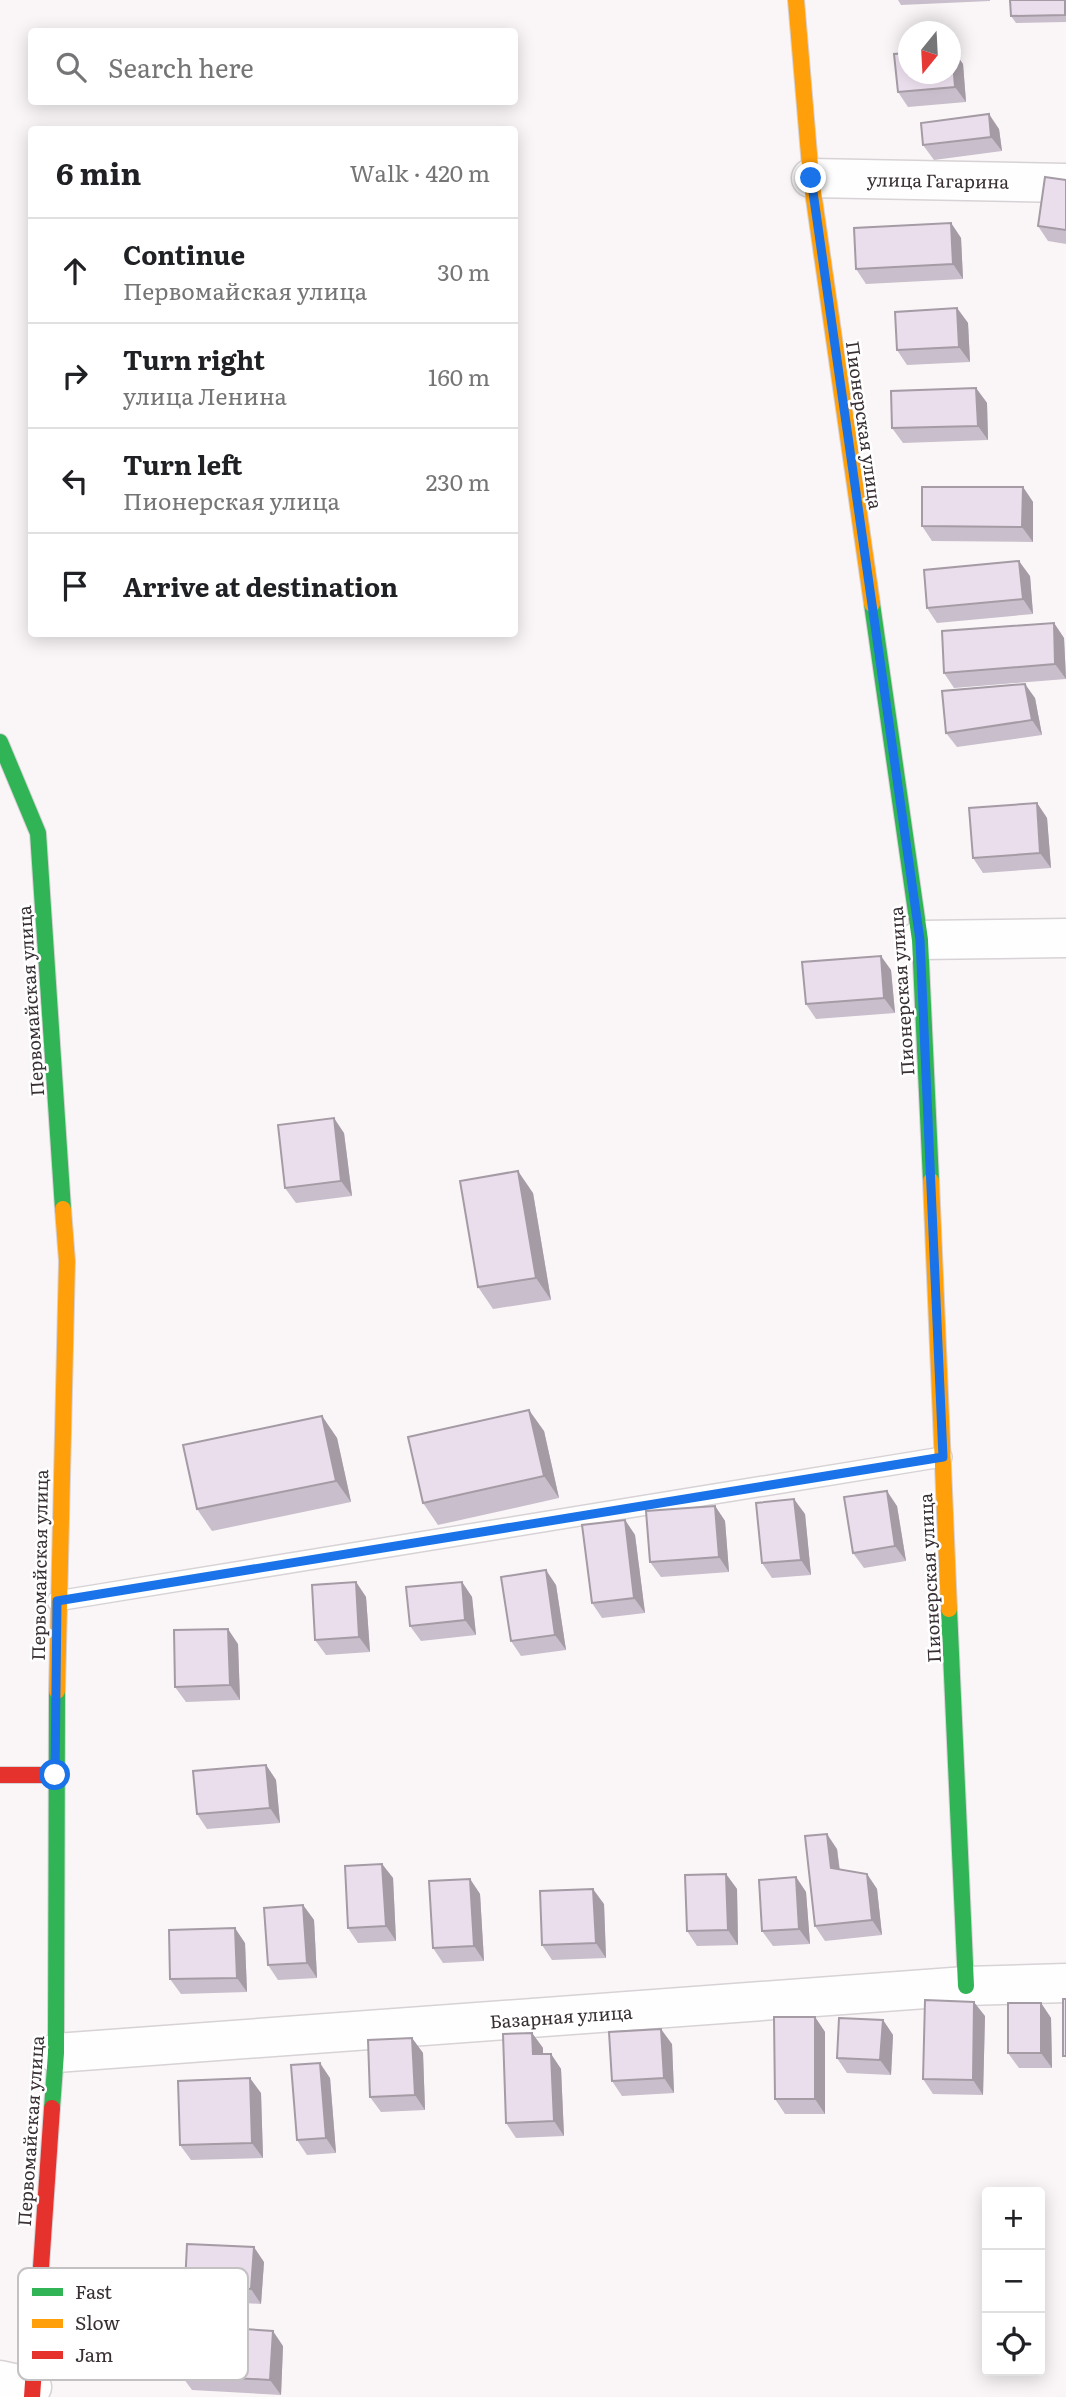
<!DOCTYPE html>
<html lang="en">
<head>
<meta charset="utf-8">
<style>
  body { margin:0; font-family:Literata,serif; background:#f6f6f6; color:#202124 }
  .controls { position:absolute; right:21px; bottom:21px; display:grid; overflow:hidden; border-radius:7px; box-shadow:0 4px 18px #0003 }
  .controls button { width:63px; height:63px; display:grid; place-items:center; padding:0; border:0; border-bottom:2px solid #e0e0e0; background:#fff; color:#202124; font:35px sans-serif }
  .compass { position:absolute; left:898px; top:21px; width:63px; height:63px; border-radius:50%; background:#fff; box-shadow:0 4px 18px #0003; rotate:198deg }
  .stop { position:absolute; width:21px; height:21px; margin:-16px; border:5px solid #1a73e8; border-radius:50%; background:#fff }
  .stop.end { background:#1a73e8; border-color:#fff; box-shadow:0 2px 7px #0008 }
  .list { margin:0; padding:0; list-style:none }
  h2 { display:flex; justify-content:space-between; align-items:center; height:91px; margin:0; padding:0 28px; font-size:30px }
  h2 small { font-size:23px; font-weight:400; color:#757577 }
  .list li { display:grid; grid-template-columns:46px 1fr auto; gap:21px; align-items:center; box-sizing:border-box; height:105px; padding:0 28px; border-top:2px solid #e0e0e0 }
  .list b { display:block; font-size:26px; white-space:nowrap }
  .list p { margin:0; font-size:23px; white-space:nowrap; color:#757577 }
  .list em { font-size:23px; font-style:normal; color:#757577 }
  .icon { flex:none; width:38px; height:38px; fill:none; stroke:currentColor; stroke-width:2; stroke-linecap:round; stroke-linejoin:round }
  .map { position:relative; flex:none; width:1066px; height:2397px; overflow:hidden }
  .search { position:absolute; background:#fff; box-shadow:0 4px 18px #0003; left:28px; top:28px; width:490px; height:77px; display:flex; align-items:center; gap:18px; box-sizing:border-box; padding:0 24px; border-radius:7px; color:#757577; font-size:26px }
  .panel { position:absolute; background:#fff; box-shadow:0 4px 18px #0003; left:28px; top:126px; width:490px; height:511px; border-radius:7px }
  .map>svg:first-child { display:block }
</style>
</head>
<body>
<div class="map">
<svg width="1066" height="2397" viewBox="0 0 1066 2397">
  <rect width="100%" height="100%" fill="#faf6f8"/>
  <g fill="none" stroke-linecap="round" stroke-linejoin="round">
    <!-- lane casing -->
    <g stroke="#d7d2d5" stroke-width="22">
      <path id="lane" d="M57,1601l885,-144"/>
    </g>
    <!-- street casing -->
    <g stroke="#d7d2d5" stroke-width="41">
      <g id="street">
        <path d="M811,178l255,5"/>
        <path d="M920,940l146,-2"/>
        <path d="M56,2053l910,-67 100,-3"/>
        <path d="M0,2380l32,7"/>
      </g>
    </g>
    <!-- fast casing -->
    <g stroke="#d7d2d5" stroke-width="18">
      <g id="fast">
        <path d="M872,604l48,336 11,241"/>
        <path d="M0,742l38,91 25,376"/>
        <path d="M949,1609l17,377"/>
        <path d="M52,2108l4,-55 1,-362"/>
      </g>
    </g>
    <!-- slow casing -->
    <g stroke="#d7d2d5" stroke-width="18">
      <g id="slow">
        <path d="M796,0l15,178 61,426"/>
        <path d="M931,1181l18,428"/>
        <path d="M57,1691l10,-430 -4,-52"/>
      </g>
    </g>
    <!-- jam casing -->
    <g stroke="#d7d2d5" stroke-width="18">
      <g id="jam">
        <path d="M0,1775h55"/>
        <path d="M32,2397l20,-289"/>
      </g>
    </g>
    <!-- lane -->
    <use href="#lane" stroke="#fefefe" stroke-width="19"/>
    <!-- street -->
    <use href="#street" stroke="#fefefe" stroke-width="38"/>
    <!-- fast -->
    <use href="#fast" stroke="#30b455" stroke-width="16"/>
    <!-- slow -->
    <use href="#slow" stroke="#ff9f0a" stroke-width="16"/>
    <!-- jam -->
    <use href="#jam" stroke="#e5322d" stroke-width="16"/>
  </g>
  <!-- wall -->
  <g fill="#c9becb">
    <path d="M898,0h92v1l-89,4z"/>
    <path d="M1066,0v22l-50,1 -5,-7z"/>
    <path d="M952,49l11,15 3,38 -58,5 -10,-15z"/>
    <path d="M999,129l3,22 -68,9 -11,-15z"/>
    <path d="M1066,180v64l-18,-3 -10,-15z"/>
    <path d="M951,223l10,15 2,41 -97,5 -10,-15z"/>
    <path d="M957,308l11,15 2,39 -63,3 -10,-15z"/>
    <path d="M976,388l11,15 1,37 -85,3 -11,-15z"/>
    <path d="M1023,487l10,15v40l-101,-1 -10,-15z"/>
    <path d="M1030,576l3,38 -96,9 -10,-15z"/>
    <path d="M1054,623l10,15 2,41 -112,9 -10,-15z"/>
    <path d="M1035,698l7,37 -85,12 -11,-14z"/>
    <path d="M1037,803l10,15 4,50 -68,5 -10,-15z"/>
    <path d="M891,970l4,43 -79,6 -10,-15z"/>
    <path d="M344,1133l8,63 -56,7 -11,-15z"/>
    <path d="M533,1193l18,107 -58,9 -15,-22z"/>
    <path d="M322,1416l15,22 14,64 -139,29 -15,-22z"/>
    <path d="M544,1431l15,67 -121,27 -15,-22z"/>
    <path d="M715,1506l10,15 4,51 -68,5 -11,-15z"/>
    <path d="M897,1506l9,55 -42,7 -11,-15z"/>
    <path d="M805,1514l6,61 -39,3 -10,-15z"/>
    <path d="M625,1520l10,15 10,78 -43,5 -10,-15z"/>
    <path d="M356,1582l10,15 4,55 -44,3 -11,-15z"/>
    <path d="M462,1582l10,15 4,38 -55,6 -11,-15z"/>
    <path d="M556,1585l10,65 -45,6 -10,-15z"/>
    <path d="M238,1644l2,56 -54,2 -11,-15z"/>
    <path d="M266,1765l10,15 4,43 -73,6 -10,-15z"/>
    <path d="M837,1849l3,21 27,4 10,15 5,46 -57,6 -10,-15z"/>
    <path d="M382,1864l11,14 3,63 -38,2 -10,-15z"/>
    <path d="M726,1874l11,15 1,56 -41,1 -10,-15z"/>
    <path d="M796,1877l10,15 4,52 -37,2 -11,-15z"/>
    <path d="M470,1879l10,15 4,67 -41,2 -10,-15z"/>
    <path d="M604,1904l2,54 -54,2 -10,-15z"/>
    <path d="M303,1905l11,15 3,58 -39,2 -10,-15z"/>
    <path d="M245,1943l2,49 -66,2 -11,-15z"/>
    <path d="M1041,2003l10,15 1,50h-33l-11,-15z"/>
    <path d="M985,2016l-2,79 -50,-1 -10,-15z"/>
    <path d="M815,2017l10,15v82h-40l-10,-15z"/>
    <path d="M883,2020l10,15 -2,40 -44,-2 -10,-15z"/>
    <path d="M532,2033l11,15v6h8l10,15 3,67 -48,2 -10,-15z"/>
    <path d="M412,2038l11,15 2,57 -44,2 -11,-15z"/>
    <path d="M672,2044l2,49 -52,3 -10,-15z"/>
    <path d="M330,2078l6,75 -29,2 -10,-15z"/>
    <path d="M261,2093l2,65 -72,2 -11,-15z"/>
    <path d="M264,2262l-3,42 -66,-4 -10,-15z"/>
    <path d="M283,2346l-2,49 -89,-5 -11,-15z"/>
  </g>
  <!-- shaded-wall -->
  <g fill="#a49ba5">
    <path d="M952,49l11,15 3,38 -11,-15z"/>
    <path d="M989,114l10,15 3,22 -11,-14z"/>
    <path d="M951,223l10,15 2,41 -10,-15z"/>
    <path d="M957,308l11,15 2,39 -11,-15z"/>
    <path d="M976,388l11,15 1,37 -10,-14z"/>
    <path d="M1023,487l10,15v40l-11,-15z"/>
    <path d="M1019,561l11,15 3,38 -10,-15z"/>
    <path d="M1054,623l10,15 2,41 -11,-15z"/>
    <path d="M1025,684l10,14 7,37 -10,-15z"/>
    <path d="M1037,803l10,15 4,50 -11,-15z"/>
    <path d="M881,956l10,14 4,43 -11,-15z"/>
    <path d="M334,1118l10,15 8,63 -11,-15z"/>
    <path d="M518,1171l15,22 18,107 -15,-22z"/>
    <path d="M529,1410l15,21 15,67 -15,-22z"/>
    <path d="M322,1416l15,22 14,64 -15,-21z"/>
    <path d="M887,1491l10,15 9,55 -11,-15z"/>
    <path d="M794,1499l11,15 6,61 -10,-15z"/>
    <path d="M715,1506l10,15 4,51 -10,-15z"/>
    <path d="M625,1520l10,15 10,78 -11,-15z"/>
    <path d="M546,1570l10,15 10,65 -11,-15z"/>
    <path d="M356,1582l10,15 4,55 -11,-15z"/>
    <path d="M462,1582l10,15 4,38 -11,-15z"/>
    <path d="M228,1629l10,15 2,56 -10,-15z"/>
    <path d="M266,1765l10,15 4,43 -10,-15z"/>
    <path d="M827,1834l10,15 4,34 -10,-15z"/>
    <path d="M382,1864l11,14 3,63 -10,-15z"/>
    <path d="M726,1874l11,15 1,56 -10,-15z"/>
    <path d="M867,1874l10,15 5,46 -10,-15z"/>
    <path d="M796,1877l10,15 4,52 -11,-15z"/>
    <path d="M470,1879l10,15 4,67 -10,-15z"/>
    <path d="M593,1889l11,15 2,54 -10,-15z"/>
    <path d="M303,1905l11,15 3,58 -10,-15z"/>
    <path d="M235,1928l10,15 2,49 -10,-14z"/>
    <path d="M974,2002l11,14 -2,79 -10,-15z"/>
    <path d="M1041,2003l10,15 1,50 -11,-15z"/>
    <path d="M815,2017l10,15v82l-10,-15z"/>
    <path d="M883,2020l10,15 -2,40 -11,-15z"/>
    <path d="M661,2029l11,15 2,49 -10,-15z"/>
    <path d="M532,2033l11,15v21l-10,-15z"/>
    <path d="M412,2038l11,15 2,57 -10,-15z"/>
    <path d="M551,2054l10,15 3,67 -10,-15z"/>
    <path d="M320,2063l10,15 6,75 -10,-15z"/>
    <path d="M250,2078l11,15 2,65 -11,-15z"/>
    <path d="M254,2247l10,15 -3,42 -10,-15z"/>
    <path d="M273,2331l10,15 -2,49 -11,-15z"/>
  </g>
  <!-- building -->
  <g fill="#eaddec" stroke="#a49ba5" stroke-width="2">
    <path d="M1010,0h55v15l-54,1z"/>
    <path d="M950,49h2l3,38 -57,5 -4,-38 14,-1v21h42z"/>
    <path d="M989,114l2,23 -68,8 -2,-22z"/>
    <path d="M1045,177l21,3v50l-28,-4z"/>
    <path d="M951,223l2,41 -97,5 -2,-41z"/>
    <path d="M957,308l2,39 -62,3 -2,-38z"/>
    <path d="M976,388l2,38 -86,2 -1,-37z"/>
    <path d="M922,487h101l-1,40 -100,-1z"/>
    <path d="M1019,561l4,38 -96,9 -3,-38z"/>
    <path d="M1054,623l1,41 -111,9 -2,-42z"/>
    <path d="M1025,684l7,36 -86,13 -4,-42z"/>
    <path d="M1037,803l3,50 -67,5 -4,-50z"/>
    <path d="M881,956l3,42 -78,6 -4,-42z"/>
    <path d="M334,1118l7,63 -56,7 -7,-63z"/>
    <path d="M518,1171l18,107 -58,9 -18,-106z"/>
    <path d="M529,1410l15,66 -121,27 -15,-66z"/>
    <path d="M322,1416l14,65 -139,28 -14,-64z"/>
    <path d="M887,1491l8,55 -42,7 -9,-56z"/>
    <path d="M794,1499l7,61 -39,3 -6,-60z"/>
    <path d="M715,1506l4,51 -69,5 -4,-51z"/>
    <path d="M625,1520l9,78 -42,5 -10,-78z"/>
    <path d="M546,1570l9,65 -44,6 -10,-64z"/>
    <path d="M356,1582l3,55 -44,3 -3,-55z"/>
    <path d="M462,1582l3,38 -55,6 -4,-39z"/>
    <path d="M228,1629l2,56 -55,2 -1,-57z"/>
    <path d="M266,1765l4,43 -73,6 -4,-43z"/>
    <path d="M827,1834l4,34 36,6 5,46 -57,6 -10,-90z"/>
    <path d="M382,1864l4,62 -38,2 -3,-62z"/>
    <path d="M726,1874l2,56 -41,1 -2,-56z"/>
    <path d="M796,1877l3,52 -37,2 -3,-51z"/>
    <path d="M470,1879l4,67 -41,2 -4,-67z"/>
    <path d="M593,1889l3,54 -54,2 -2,-54z"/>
    <path d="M303,1905l4,58 -39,2 -4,-57z"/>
    <path d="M235,1928l2,50 -67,1 -1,-49z"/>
    <rect x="1063" y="1999" width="3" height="57"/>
    <path d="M925,2000l49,2 -1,78 -50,-1z"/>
    <rect x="1008" y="2003" width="33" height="50"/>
    <path d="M774,2017h41v82h-40z"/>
    <path d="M839,2018l44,2 -3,40 -43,-2z"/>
    <path d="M661,2029l3,49 -52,3 -3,-49z"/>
    <path d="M532,2033l1,21h18l3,67 -48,2 -3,-89z"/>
    <path d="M412,2038l3,57 -45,2 -2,-57z"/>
    <path d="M320,2063l6,75 -29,2 -6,-75z"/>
    <path d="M250,2078l2,65 -72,2 -2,-64z"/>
    <path d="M187,2244l67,3 -3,42 -66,-4z"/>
    <path d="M184,2325l89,6 -3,49 -89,-5z"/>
  </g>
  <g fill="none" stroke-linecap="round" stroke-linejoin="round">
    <!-- route -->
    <path stroke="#1a73e8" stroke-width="9" d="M55,1775l2,-174 886,-144 -23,-517 -109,-762"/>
  </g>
  <g text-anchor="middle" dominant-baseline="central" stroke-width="5" stroke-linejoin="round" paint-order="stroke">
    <!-- street labels -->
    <g font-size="18" fill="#383034" stroke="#fff">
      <text transform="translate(938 180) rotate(1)">улица Гагарина</text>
      <text transform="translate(865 425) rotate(82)">Пионерская улица</text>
      <text transform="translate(901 991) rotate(-94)">Пионерская улица</text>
      <text transform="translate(30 1001) rotate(-94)">Первомайская улица</text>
      <text transform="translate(39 1565) rotate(-89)">Первомайская улица</text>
      <text transform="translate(929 1578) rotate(-93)">Пионерская улица</text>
      <text transform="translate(561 2016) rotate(-4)">Базарная улица</text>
      <text transform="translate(30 2131) rotate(-86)">Первомайская улица</text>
    </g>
  </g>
  <!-- legend -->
  <rect x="18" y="2268" width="230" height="112" rx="10" fill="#fff" stroke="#c3c1c2" stroke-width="2"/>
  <rect x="32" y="2288" width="31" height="8" fill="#30b455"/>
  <rect x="32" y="2319" width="31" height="9" fill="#ff9f0a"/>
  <rect x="32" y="2351" width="31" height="8" fill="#e5322d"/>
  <g font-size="19" fill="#383034">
    <text x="75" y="2299">Fast</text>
    <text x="75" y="2330">Slow</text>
    <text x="75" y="2362">Jam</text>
  </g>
</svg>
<div class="controls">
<button>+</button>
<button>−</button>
<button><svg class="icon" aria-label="locate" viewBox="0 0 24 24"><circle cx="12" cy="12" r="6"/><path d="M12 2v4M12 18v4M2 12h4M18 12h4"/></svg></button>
</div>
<svg class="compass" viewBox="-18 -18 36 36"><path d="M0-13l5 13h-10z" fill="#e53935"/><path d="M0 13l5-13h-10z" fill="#757577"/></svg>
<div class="stop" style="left:55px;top:1775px"></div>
<div class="stop end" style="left:811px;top:178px"></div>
<div class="search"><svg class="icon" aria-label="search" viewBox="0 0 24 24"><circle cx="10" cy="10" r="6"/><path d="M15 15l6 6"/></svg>Search here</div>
<section class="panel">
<h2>6 min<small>Walk · 420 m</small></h2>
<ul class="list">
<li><svg class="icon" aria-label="ahead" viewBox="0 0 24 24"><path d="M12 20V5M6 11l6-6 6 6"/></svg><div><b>Continue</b><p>Первомайская улица</p></div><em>30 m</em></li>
<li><svg class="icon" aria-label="right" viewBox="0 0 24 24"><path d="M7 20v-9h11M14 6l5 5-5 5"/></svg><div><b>Turn right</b><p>улица Ленина</p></div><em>160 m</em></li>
<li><svg class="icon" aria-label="left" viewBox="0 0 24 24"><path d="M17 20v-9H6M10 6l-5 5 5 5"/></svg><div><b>Turn left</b><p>Пионерская улица</p></div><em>230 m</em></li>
<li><svg class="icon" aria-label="arrive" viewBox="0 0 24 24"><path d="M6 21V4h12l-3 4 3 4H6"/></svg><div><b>Arrive at destination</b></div></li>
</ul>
</section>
</div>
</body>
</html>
